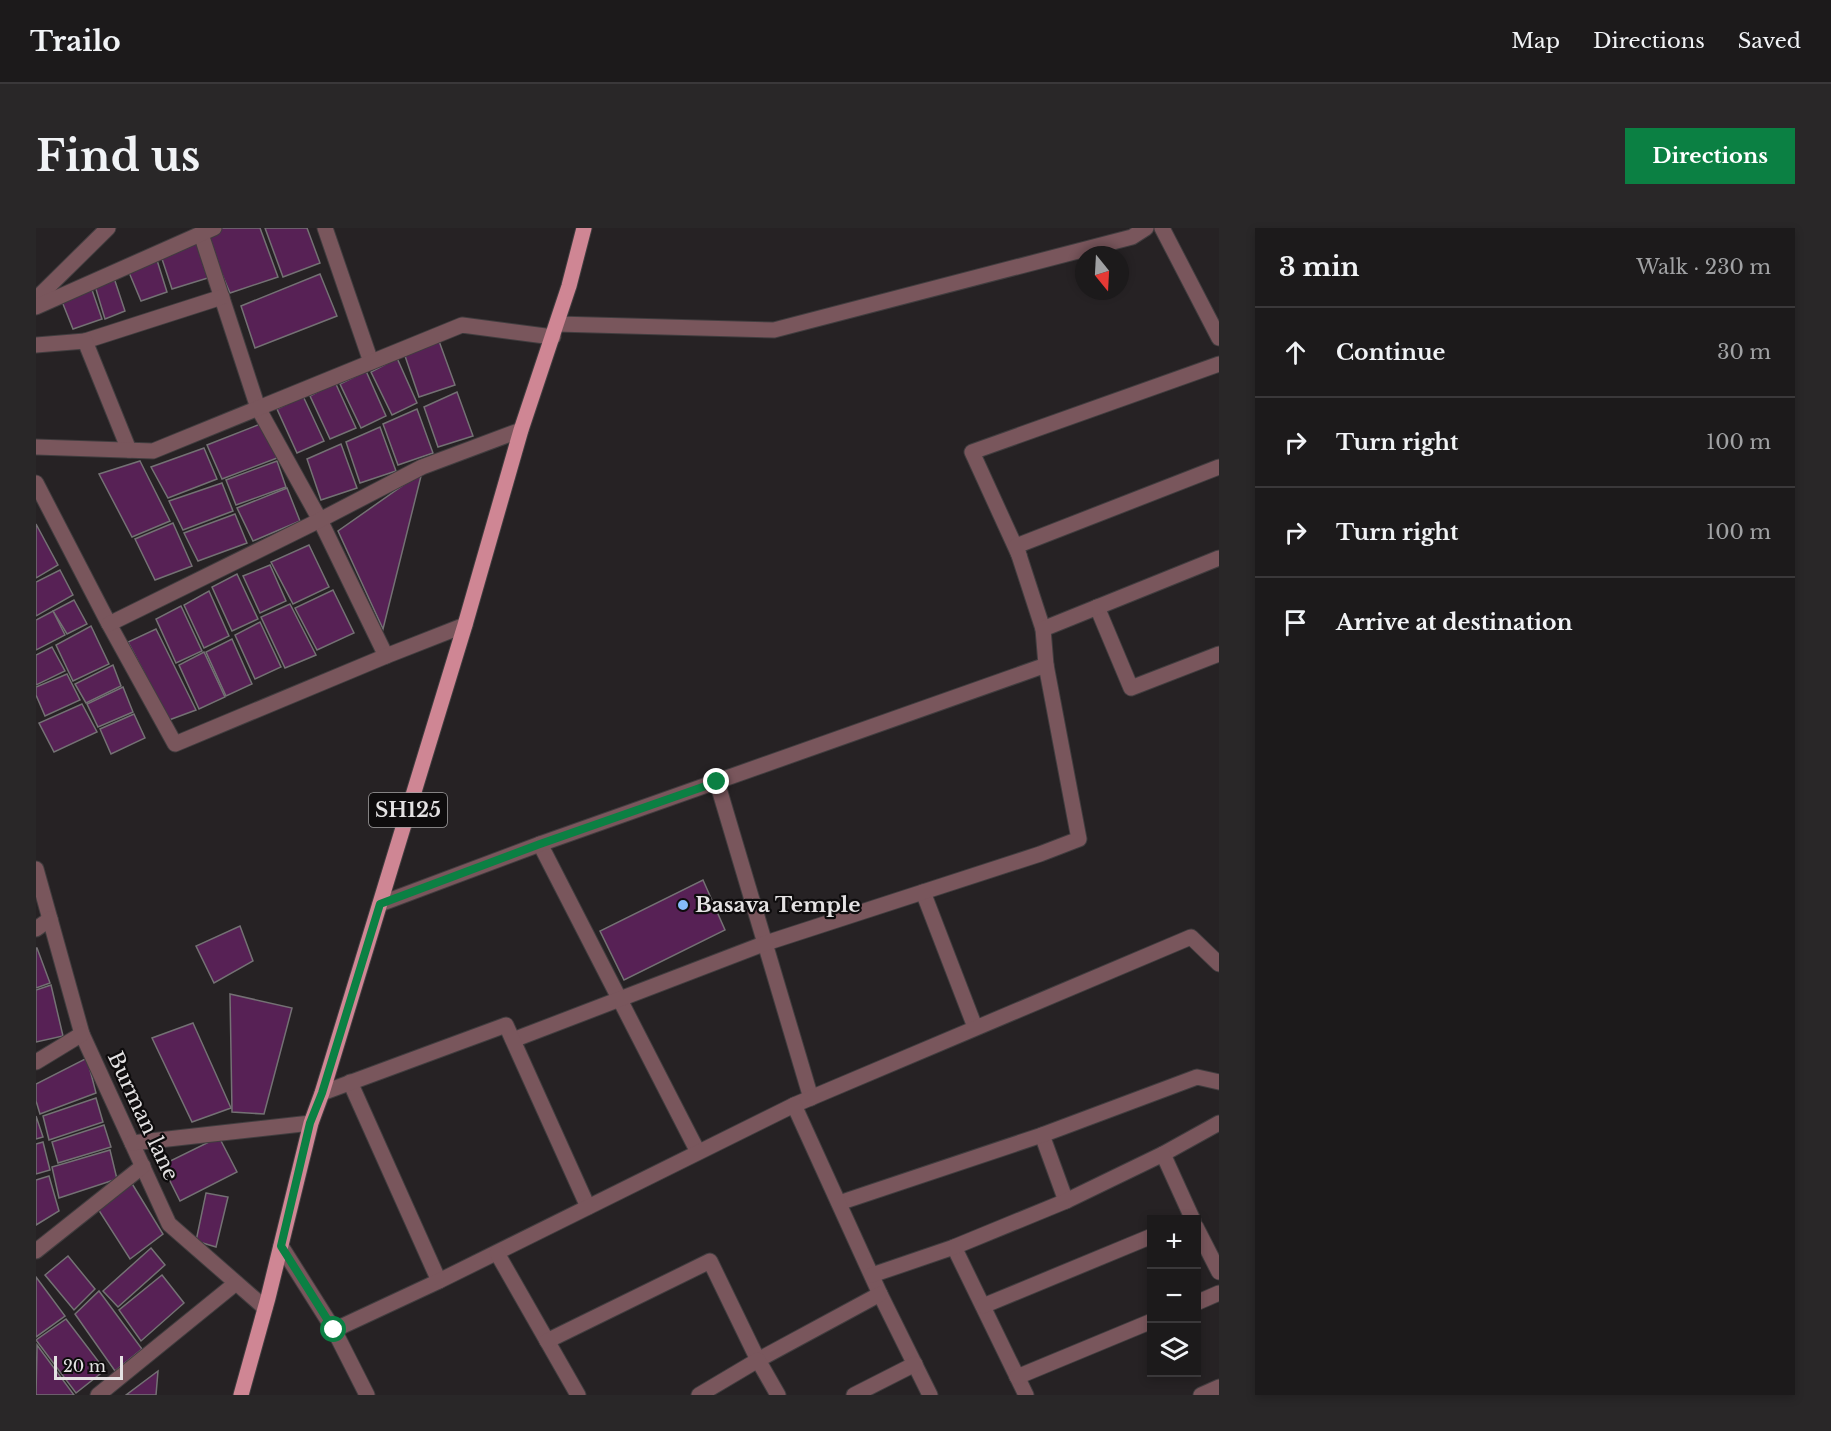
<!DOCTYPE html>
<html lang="en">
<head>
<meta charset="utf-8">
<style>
  body { margin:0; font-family:"Libre Baskerville",serif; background:#292728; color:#f1f3f6 }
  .controls { position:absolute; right:18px; bottom:18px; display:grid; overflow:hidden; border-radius:0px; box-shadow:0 3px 9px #0003 }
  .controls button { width:54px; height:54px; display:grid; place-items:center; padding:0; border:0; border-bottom:2px solid #3a383a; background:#1c1a1b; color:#f1f3f6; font:30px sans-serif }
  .compass { position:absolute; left:1039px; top:18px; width:54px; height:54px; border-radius:50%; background:#1c1a1b; box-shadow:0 3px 9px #0003; rotate:162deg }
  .scale { position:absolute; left:18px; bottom:15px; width:69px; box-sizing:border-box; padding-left:6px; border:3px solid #e4e2e3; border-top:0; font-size:16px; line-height:21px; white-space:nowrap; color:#e4e2e3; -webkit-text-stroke:4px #0e0c0d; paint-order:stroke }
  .stop { position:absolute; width:18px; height:18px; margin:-14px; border:4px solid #0b8043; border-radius:50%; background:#fff }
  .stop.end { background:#0b8043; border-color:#fff; box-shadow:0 2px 6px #0008 }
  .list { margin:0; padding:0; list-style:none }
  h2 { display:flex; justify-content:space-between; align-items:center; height:78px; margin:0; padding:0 24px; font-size:26px }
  h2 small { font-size:20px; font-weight:400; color:#a0a1a3 }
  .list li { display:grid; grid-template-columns:39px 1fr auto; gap:18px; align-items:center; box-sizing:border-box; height:90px; padding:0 24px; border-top:2px solid #3a383a }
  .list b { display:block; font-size:22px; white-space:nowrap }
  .list em { font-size:20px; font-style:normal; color:#a0a1a3 }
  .icon { flex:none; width:33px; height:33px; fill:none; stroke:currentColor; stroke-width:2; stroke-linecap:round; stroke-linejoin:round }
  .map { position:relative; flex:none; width:1183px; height:1167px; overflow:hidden; border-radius:0px }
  header { display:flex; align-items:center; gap:36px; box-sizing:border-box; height:84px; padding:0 30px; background:#1c1a1b; border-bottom:2px solid #3a383a }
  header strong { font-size:28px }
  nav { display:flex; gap:33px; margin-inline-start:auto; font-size:21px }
  .intro { display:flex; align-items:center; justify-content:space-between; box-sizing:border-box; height:144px; padding:0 36px }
  h1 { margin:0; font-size:42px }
  .button { padding:15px 27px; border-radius:0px; background:#0b8043; color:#fff; font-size:21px; font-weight:700 }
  main { display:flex; gap:36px; padding:0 36px }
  aside { flex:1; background:#1c1a1b; border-radius:0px; box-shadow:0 3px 9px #0003 }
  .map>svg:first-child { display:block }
</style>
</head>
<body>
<header>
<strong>Trailo</strong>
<nav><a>Map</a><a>Directions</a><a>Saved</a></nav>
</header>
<div class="intro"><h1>Find us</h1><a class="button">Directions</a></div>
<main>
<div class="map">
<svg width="1183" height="1167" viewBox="0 0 1183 1167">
  <rect width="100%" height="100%" fill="#262224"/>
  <!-- building -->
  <g fill="#572155" stroke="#747174" stroke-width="1.5">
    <path d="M186,0h38l18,49 -48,16 -25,-58z"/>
    <path d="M229,0h42l13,35 -37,14z"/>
    <path d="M160,12l15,37 -39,12 -11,-33z"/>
    <path d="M120,29l11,35 -26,9 -13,-31z"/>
    <path d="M284,46l17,42 -82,32 -14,-42z"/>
    <path d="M78,50l11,33 -20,8 -10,-33z"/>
    <path d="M55,59l11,32 -29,10 -12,-30z"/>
    <path d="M403,113l16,44 -36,12 -14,-41z"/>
    <path d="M361,130l20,45 -25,12 -21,-43z"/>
    <path d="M330,143l20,45 -25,12 -21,-44z"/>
    <path d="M299,154l21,46 -26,11 -20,-43z"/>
    <path d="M421,164l16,44 -35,11 -14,-40z"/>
    <path d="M267,168l21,45 -27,12 -20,-44z"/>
    <path d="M381,181l16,44 -35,12 -15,-41z"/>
    <path d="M227,195l14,35 -55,21 -15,-34z"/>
    <path d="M344,199l16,44 -36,12 -14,-41z"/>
    <path d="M305,216l16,44 -36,12 -14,-41z"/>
    <path d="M168,220l13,31 -49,19 -17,-31z"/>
    <path d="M104,233l30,60 -38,16 -33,-63z"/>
    <path d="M241,233l9,26 -50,18 -10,-25z"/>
    <path d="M386,244l-39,157 -45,-98z"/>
    <path d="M186,255l11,28 -50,19 -14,-29z"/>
    <path d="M251,260l13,33 -47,20 -16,-33z"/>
    <path d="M199,286l12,29 -49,18 -14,-28z"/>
    <path d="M137,295l19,43 -37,14 -20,-41z"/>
    <path d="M0,296l22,41 -22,13z"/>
    <path d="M273,317l20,42 -36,17 -22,-42z"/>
    <path d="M234,337l16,36 -26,12 -17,-37z"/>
    <path d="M24,342l13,25 -37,21v-34z"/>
    <path d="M201,346l21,45 -26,12 -20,-44z"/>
    <path d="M297,362l21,43 -37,17 -22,-42z"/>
    <path d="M173,363l20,45 -25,12 -20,-43z"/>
    <path d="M38,372l13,24 -20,10 -14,-23z"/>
    <path d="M254,376l26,51 -31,13 -24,-51z"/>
    <path d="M145,378l21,45 -26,12 -20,-44z"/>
    <path d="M17,383l12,24 -29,15v-30z"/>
    <path d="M224,394l21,45 -26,12 -20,-44z"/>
    <path d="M55,398l18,38 -36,17 -17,-36z"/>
    <path d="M120,401l40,81 -27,10 -41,-78z"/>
    <path d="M196,411l20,45 -26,12 -20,-44z"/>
    <path d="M16,419l13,24 -29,14v-30z"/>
    <path d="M168,424l21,45 -26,12 -20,-44z"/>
    <path d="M77,437l8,21 -35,17 -11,-19z"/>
    <path d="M31,446l13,26 -35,16 -9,-21v-8z"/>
    <path d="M87,459l10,25 -35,15 -11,-23z"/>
    <path d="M46,476l15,28 -43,20 -15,-29z"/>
    <path d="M98,486l11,24 -34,16 -11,-25z"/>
    <path d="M667,652l22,50 -101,50 -24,-49z"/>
    <path d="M204,698l13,35 -39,22 -18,-37z"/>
    <path d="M1,720l13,35 -14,5v-40z"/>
    <path d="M15,757l12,51 -27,6v-52z"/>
    <path d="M194,766l62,14 -28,106 -32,-2z"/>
    <path d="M157,795l38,85 -39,14 -40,-84z"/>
    <path d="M51,830l9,35 -56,21 -4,-13v-17z"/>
    <path d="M60,870l7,24 -54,18 -6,-24z"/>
    <path d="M0,888l7,21 -7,2z"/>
    <path d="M68,897l7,22 -53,16 -6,-21z"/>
    <path d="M183,909l18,35 -57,29 -18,-36z"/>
    <path d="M7,914l7,28 -14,4v-30z"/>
    <path d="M74,922l7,29 -58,19 -7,-31z"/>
    <path d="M13,948l10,35 -23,14v-45z"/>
    <path d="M95,954l32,52 -33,25 -32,-50z"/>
    <path d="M170,965l22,4 -12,50 -20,-6z"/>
    <path d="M115,1020l14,17 -47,42 -15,-16z"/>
    <path d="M32,1028l27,33 -21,21 -29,-35z"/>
    <path d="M126,1047l22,28 -43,38 -22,-31z"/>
    <path d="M0,1049l29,39 -29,21z"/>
    <path d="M63,1063l43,58 -27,22 -40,-57z"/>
    <path d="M30,1091l39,51 -29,23 -40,-53z"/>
    <path d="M1,1117l37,50h-38z"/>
    <path d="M122,1143l-2,24h-30z"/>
  </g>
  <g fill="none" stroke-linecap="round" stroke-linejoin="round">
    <!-- minor casing -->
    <g stroke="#413d3f" stroke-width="17">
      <g id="minor">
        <path d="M289,0l46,134"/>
        <path d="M1126,0l57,110"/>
        <path d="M165,6l57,174 62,112 66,136"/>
        <path d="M0,71l72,-71"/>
        <path d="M0,79l178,-79"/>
        <path d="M521,96l217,6 358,-93 14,-9"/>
        <path d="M49,113l137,-44"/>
        <path d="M0,117l49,-4 44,109"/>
        <path d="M0,219l117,4 309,-126 91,12"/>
        <path d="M0,255l73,141 66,120 211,-88 79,-31"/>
        <path d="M983,327l-47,-103 247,-88"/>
        <path d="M1061,379l34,81 88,-34"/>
        <path d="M73,396l211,-104 102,-53 99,-37"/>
        <path d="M1007,401l-27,-83 203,-79"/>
        <path d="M681,554l94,316"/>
        <path d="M504,616l158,308"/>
        <path d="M0,641l14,50"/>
        <path d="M887,664l52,135"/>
        <path d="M344,676l160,-60 506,-179"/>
        <path d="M0,701l14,-10 32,115 87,190 96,84"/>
        <path d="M477,812l253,-97 274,-89 39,-15 -33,-174 -3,-36 176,-71"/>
        <path d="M0,834l46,-28"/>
        <path d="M314,854l89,199"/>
        <path d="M286,865l184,-68 82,182"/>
        <path d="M758,877l397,-168 28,27"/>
        <path d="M1006,907l24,66"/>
        <path d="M96,915l179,-20"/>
        <path d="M1127,926l56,-31"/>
        <path d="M803,975l203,-68 155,-58 22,5"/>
        <path d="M1160,999l23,45"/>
        <path d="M245,1018l53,84 105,-49 355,-176 86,189 50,101"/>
        <path d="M918,1019l72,148"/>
        <path d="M0,1023l107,-85"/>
        <path d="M461,1025l81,142"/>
        <path d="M836,1047l82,-28 112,-46 97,-47 30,66"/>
        <path d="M1160,1075l23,-10"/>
        <path d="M947,1078l169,-70"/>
        <path d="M298,1102l33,65"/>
        <path d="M511,1113l163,-80 48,99 122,-66"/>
        <path d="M981,1149l135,-56"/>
        <path d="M62,1167l138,-112"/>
        <path d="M663,1167l59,-35 20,35"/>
        <path d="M818,1167l61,-31"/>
        <path d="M1165,1167l18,-8"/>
      </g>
    </g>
    <!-- primary casing -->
    <g stroke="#413d3f" stroke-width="17">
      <path id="primary" d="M205,1167l27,-97 43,-175 11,-30 143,-468 56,-195 48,-144 15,-58"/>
    </g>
    <!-- minor -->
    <use href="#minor" stroke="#79565c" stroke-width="15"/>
    <!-- primary -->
    <use href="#primary" stroke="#cf8694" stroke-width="15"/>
  </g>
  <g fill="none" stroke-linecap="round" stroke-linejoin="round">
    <!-- route -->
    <path stroke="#0b8043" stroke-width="8" d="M298,1102l-53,-84 29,-123 12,-30 58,-189 160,-60 177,-62"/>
  </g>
  <!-- markers -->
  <circle fill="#85bbfb" stroke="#0e0c0d" stroke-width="2" cx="647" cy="677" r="6"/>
  <g text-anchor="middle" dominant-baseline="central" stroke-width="4.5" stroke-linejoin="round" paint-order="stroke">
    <!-- shield labels -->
    <rect fill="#0e0c0d" stroke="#a4a2a3" stroke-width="1.5" x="333" y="565" width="78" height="34" rx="4.5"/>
    <g font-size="20" font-weight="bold" fill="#e4e2e3">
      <text x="372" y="582">SH125</text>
    </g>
    <!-- poi labels -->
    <g font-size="21" font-weight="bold" fill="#e4e2e3" stroke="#0e0c0d" text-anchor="start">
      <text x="659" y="677">Basava Temple</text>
    </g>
    <!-- street labels -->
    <g font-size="21" fill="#e4e2e3" stroke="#0e0c0d">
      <text transform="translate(107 888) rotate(65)">Burman lane</text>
    </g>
  </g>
</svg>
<div class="controls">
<button>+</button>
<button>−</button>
<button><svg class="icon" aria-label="layers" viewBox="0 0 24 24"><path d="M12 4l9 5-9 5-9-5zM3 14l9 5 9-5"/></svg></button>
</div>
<svg class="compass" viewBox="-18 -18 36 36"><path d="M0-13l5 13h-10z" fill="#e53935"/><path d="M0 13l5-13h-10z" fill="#a0a1a3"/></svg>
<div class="scale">20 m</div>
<div class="stop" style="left:298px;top:1102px"></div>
<div class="stop end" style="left:681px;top:554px"></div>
</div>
<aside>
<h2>3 min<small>Walk · 230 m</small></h2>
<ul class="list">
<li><svg class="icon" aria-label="ahead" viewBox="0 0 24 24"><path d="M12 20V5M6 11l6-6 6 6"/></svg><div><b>Continue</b></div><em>30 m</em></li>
<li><svg class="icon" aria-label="right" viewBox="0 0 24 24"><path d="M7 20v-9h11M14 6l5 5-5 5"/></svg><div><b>Turn right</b></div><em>100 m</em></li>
<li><svg class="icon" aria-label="right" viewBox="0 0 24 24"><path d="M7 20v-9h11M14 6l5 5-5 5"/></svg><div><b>Turn right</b></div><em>100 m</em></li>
<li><svg class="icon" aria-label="arrive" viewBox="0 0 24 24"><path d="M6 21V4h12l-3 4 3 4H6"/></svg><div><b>Arrive at destination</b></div></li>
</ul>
</aside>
</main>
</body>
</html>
